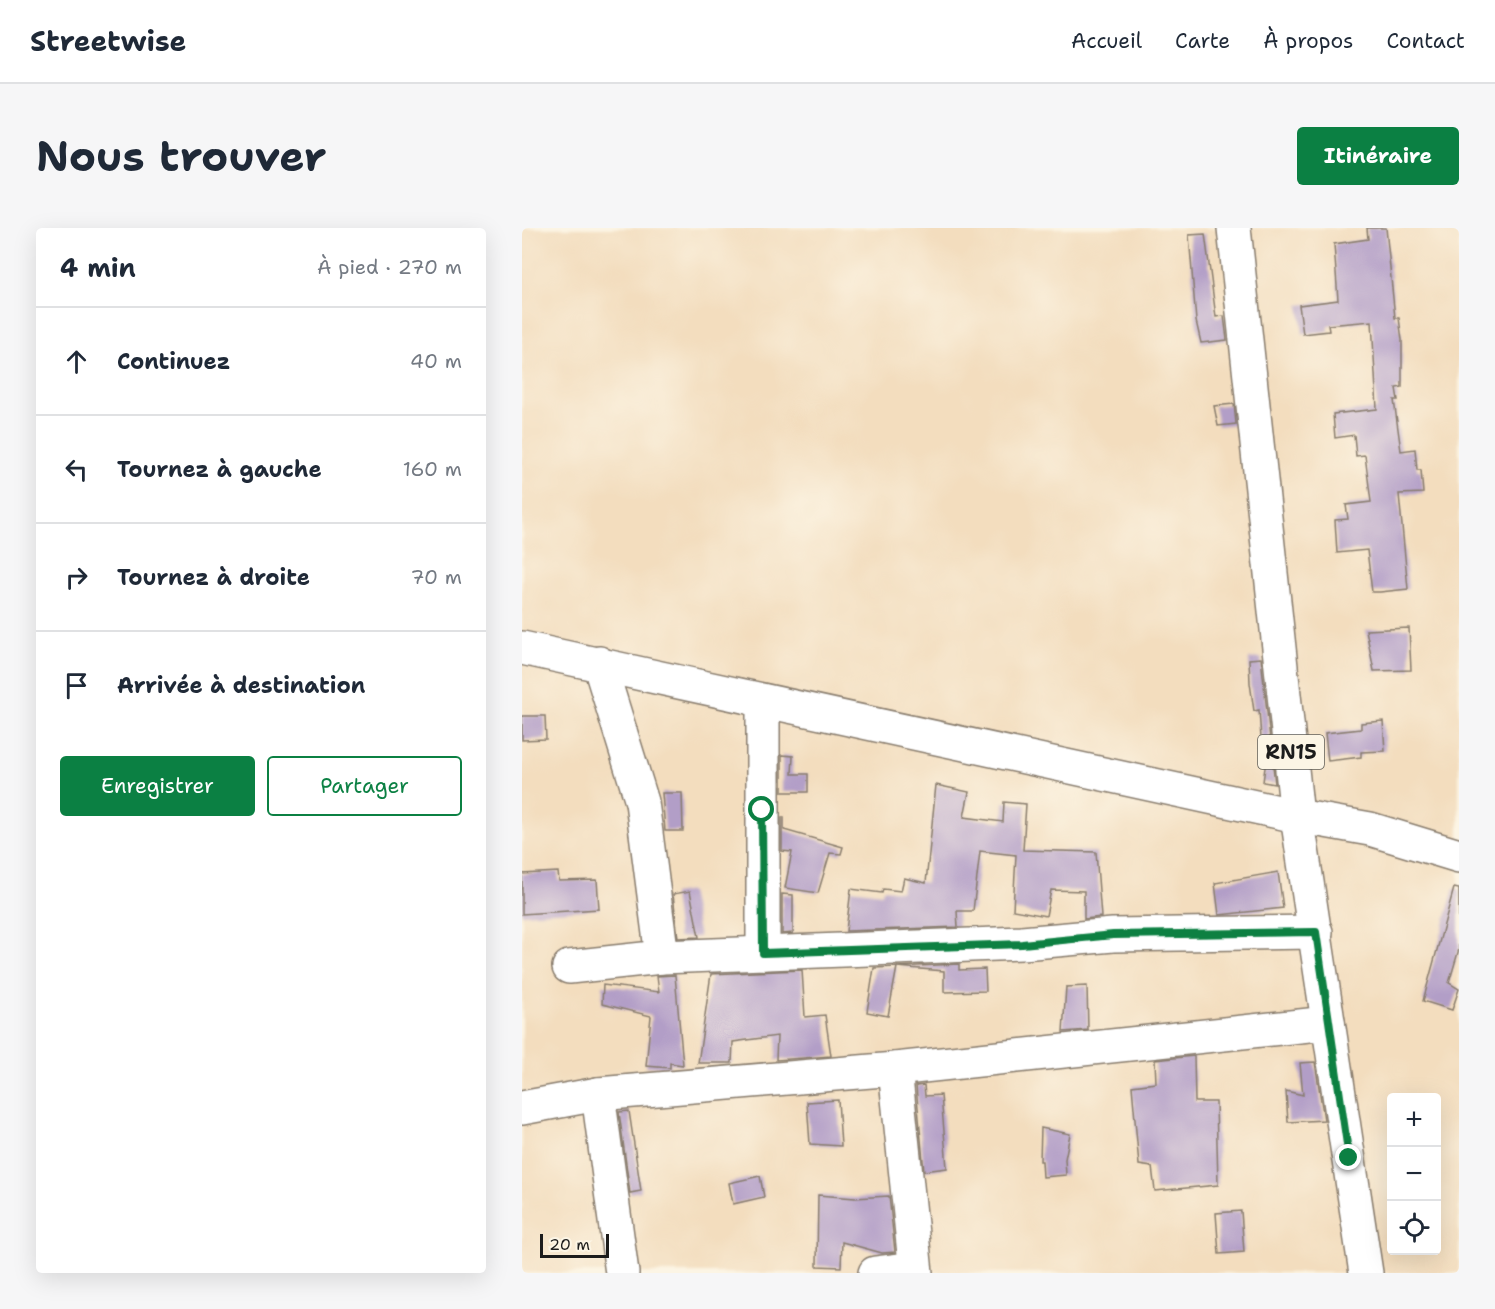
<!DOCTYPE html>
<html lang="fr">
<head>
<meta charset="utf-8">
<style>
  body { margin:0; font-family:"Shantell Sans",sans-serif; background:#f6f6f7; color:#1f2937 }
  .controls { position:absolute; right:18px; bottom:18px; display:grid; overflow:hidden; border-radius:6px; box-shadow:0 6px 24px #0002 }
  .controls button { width:54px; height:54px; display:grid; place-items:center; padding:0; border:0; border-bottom:2px solid #e0e1e3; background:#fff; color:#1f2937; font:30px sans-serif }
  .scale { position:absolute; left:18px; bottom:15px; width:69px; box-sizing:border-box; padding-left:6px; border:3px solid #1c1c1c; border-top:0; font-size:16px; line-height:21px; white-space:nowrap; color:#1c1c1c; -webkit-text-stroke:4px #fcf5e5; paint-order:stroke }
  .stop { position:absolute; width:18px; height:18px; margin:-14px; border:4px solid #0b8043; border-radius:50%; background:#fff }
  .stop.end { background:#0b8043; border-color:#fff; box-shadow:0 2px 6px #0008 }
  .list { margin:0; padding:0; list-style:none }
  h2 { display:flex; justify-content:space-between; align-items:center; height:78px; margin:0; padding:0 24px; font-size:26px }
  h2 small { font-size:20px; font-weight:400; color:#747a83 }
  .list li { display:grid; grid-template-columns:39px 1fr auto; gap:18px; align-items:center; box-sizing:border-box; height:108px; padding:0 24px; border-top:2px solid #e0e1e3 }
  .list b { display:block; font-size:22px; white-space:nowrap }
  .list em { font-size:20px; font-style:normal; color:#747a83 }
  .actions { display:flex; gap:12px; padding:18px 24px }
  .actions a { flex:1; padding:14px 0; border:2px solid #0b8043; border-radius:6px; text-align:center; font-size:21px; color:#0b8043 }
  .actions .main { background:#0b8043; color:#fff }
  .icon { flex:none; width:33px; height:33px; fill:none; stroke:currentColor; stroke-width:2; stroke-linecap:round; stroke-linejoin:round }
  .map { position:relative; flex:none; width:937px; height:1045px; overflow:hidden; border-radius:6px }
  header { display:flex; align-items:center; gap:36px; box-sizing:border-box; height:84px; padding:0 30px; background:#fff; border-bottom:2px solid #e0e1e3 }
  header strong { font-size:28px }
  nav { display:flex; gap:33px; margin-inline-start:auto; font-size:21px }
  .intro { display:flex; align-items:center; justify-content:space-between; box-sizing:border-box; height:144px; padding:0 36px }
  h1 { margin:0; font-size:42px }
  .button { padding:15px 27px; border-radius:6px; background:#0b8043; color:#fff; font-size:21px; font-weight:700 }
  main { display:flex; gap:36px; padding:0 36px }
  aside { flex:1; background:#fff; border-radius:6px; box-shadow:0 6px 24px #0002 }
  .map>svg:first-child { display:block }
</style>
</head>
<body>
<header>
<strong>Streetwise</strong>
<nav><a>Accueil</a><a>Carte</a><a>À propos</a><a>Contact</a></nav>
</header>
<div class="intro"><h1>Nous trouver</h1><a class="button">Itinéraire</a></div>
<main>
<aside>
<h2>4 min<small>À pied · 270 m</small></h2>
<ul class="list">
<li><svg class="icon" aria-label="ahead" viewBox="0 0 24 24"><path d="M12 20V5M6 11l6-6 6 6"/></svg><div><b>Continuez</b></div><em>40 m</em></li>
<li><svg class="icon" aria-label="left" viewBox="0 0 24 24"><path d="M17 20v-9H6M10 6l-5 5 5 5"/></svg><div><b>Tournez à gauche</b></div><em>160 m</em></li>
<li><svg class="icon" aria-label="right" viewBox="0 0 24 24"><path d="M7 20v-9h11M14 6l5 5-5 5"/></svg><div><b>Tournez à droite</b></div><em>70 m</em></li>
<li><svg class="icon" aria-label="arrive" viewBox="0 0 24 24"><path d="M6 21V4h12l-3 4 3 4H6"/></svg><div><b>Arrivée à destination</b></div></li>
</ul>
<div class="actions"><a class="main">Enregistrer</a><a>Partager</a></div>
</aside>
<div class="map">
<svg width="937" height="1045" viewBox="0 0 937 1045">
  <rect width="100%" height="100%" fill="#fcf5e5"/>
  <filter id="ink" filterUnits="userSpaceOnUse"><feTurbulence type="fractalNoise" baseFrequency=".0167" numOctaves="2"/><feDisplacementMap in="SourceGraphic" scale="12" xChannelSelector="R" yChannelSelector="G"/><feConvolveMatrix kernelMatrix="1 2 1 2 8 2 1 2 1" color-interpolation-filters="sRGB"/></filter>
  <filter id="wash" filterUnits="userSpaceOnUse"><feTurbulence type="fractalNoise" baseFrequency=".008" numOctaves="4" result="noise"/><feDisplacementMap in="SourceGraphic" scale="24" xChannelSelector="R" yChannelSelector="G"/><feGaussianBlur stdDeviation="1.35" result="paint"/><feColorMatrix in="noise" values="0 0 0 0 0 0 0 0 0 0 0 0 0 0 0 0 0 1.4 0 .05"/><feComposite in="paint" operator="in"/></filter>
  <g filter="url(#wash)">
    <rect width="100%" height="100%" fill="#f3ddbe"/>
    <g id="blocks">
      <!-- building -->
      <g fill="#b29ec7">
        <path d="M845,0h19l9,90h4l3,22v47l-6,1 2,12h-4l7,51 14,-2 2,21h4l2,23 -24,1 9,95 -28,3h-8l-5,-42 -30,3 -2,-33 13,-1 -2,-14 25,-3 -6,-47 -9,1 -2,-21 -19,3 -2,-24 44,-5 -5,-88 -44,4 1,6 -26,3 -4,-29 39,-5 -4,-56 34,-5z"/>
        <path d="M683,6l11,83 8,-1 3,24 -26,3 -5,-22 -7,-86z"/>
        <path d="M712,176l2,20 -18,2 -4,-20z"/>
        <path d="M887,400l2,42 -37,1 -8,-41z"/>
        <path d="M739,430l14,126 -12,-2 4,-29h-5l-3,-43 -5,1 -4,-28 -1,-24z"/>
        <path d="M0,488h23l1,23 -24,1z"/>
        <path d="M861,493l2,30 -24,1v5l-33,4 -3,-28 36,-4v-6z"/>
        <path d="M260,527l11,1 -1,18h16v18h-26z"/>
        <path d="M414,557l33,7 -5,25 39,5 1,-20 22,2 -3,46 73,2 5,65 -17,2v-28l-33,-1 -5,26 -33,-6 3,-55 -36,-4 -7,60h-16l1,16 -112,4 5,-42 31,4 1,-4 18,2 3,-13 22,5z"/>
        <path d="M140,565h20l1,38h-18z"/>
        <path d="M260,589h2v13l59,17 -2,7 -11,-1 -12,40 -33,-5 7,-36 -10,-1z"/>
        <path d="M36,644l1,9 38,-1 2,29 -77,5v-40z"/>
        <path d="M756,644l5,36 -64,7 -4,-32z"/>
        <path d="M932,660l5,1v60l-10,34 10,6 -7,21 -29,-9z"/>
        <path d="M168,663l9,46 -21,1 -5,-44z"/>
        <path d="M260,666l11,1v38l-11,1z"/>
        <path d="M437,736v6l26,-1 1,22 -42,1v-21l-47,-4z"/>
        <path d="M375,739l-9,49 -21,-4 7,-44z"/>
        <path d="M280,742l3,47 20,-2 6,41 -55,4 1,-24 -44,6 -1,21h-34l13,-89z"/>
        <path d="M153,747l8,90 -13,-2v5l-24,-2 5,-50 -49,-12 1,-19 56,7 -2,-16z"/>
        <path d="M565,758l1,44 -25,2 3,-45z"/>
        <path d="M672,828l1,46h21l2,83 -63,6 -3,-24 -13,-2 -7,-79 24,-3 -1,-23z"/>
        <path d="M793,834l9,58 -36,2 -2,-31 17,4 -3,-32z"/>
        <path d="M402,857l1,11 16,-1 6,73 -23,3 -8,-85z"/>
        <path d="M316,872l3,46 -31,-2 -3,-42z"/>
        <path d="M107,883l12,80 -11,2 -11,-81z"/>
        <path d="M519,900l29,6 -5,25 1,16 -23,2 -1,-16h-2z"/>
        <path d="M238,948l4,21 -31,7 -4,-21z"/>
        <path d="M296,967l37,3 34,-2 6,56 -13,1 -40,-11 -1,25 -24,-1z"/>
        <path d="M719,983l3,41 -25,2 -3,-41z"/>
      </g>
    </g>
  </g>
  <g filter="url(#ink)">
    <use href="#blocks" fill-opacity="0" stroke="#887c6d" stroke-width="1.5"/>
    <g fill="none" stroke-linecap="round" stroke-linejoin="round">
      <!-- minor casing -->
      <g stroke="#887c6d" stroke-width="36">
        <g id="minor">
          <path d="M0,420l775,168 73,13 89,27"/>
          <path d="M77,435l43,139 20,155"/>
          <path d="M241,725v-252"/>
          <path d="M47,739l93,-10 360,-14 91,-8 203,-3"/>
          <path d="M373,841l21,204"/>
          <path d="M76,866l24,179"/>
          <path d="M0,880l76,-14 297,-25 433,-46"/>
          <path d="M353,1045l40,-5"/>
        </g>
      </g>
      <!-- major casing -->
      <g stroke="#887c6d" stroke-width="36">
        <path id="major" d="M712,0l63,588 69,457"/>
      </g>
      <!-- minor -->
      <use href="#minor" stroke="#fff" stroke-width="33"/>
      <!-- major -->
      <use href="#major" stroke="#fff" stroke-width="33"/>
    </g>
  </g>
  <g fill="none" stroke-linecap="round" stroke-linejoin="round" filter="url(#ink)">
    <!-- route -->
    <path stroke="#0b8043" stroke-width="8" d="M240,582l1,143 259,-9 91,-9 203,-3 33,226"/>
  </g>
  <g text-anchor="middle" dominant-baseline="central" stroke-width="4.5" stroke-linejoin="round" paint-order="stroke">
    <!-- shield labels -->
    <rect fill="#fcf5e5" stroke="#5f5d58" stroke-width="1.5" x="736" y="507" width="66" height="34" rx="4.5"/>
    <g font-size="20" font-weight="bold" fill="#1c1c1c">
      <text x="769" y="524">RN15</text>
    </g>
  </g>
</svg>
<div class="controls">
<button>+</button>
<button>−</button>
<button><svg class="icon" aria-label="locate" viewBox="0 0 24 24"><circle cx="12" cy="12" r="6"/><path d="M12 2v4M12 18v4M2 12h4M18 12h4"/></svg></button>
</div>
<div class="scale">20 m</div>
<div class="stop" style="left:240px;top:582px"></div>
<div class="stop end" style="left:827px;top:930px"></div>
</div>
</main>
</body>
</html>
